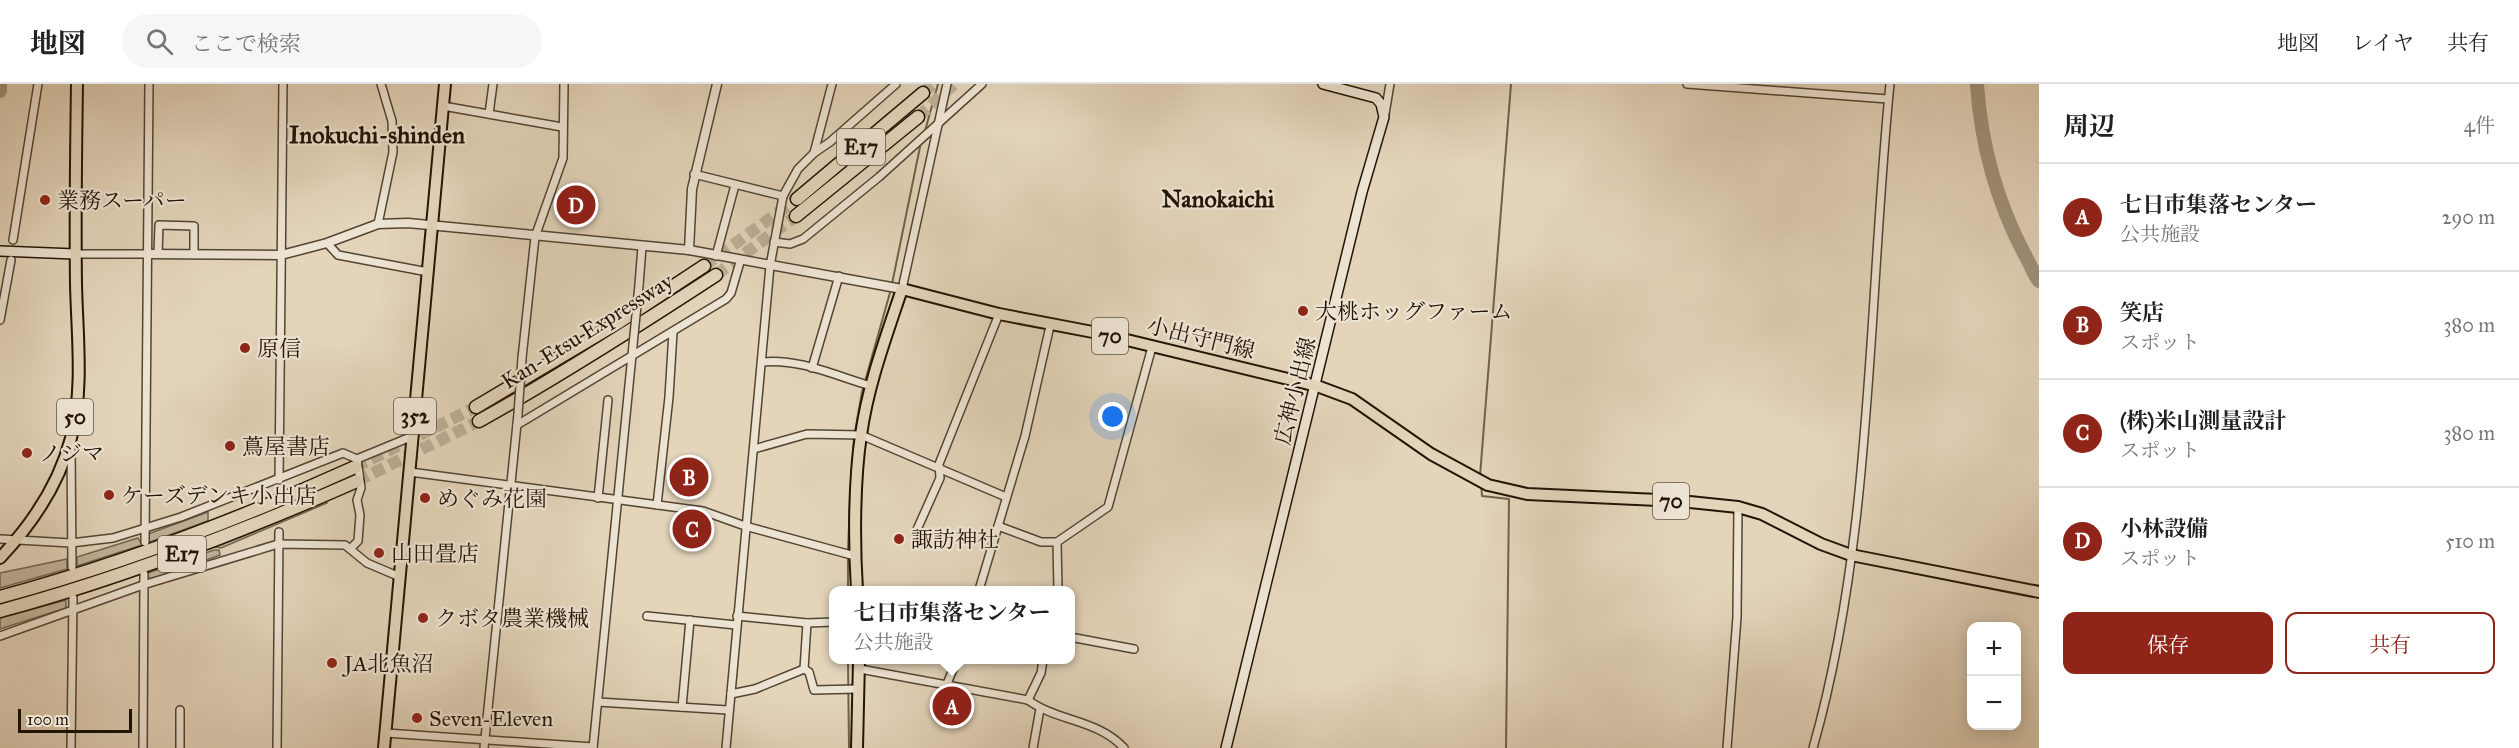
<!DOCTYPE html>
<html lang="ja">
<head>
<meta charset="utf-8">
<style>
  body { margin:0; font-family:"IM FELL Great Primer","Noto Serif JP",serif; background:#f6f6f6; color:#222 }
  .controls { position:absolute; right:18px; bottom:18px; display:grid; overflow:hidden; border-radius:12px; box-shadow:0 3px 15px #0003 }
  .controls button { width:54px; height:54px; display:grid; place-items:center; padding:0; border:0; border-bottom:2px solid #e0e0e0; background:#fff; color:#222; font:30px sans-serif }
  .scale { position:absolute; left:18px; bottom:15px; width:114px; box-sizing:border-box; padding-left:6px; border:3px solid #221505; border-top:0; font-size:16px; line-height:21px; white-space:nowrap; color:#221505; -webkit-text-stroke:4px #ede3d2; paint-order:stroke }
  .you { position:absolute; left:1113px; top:333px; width:21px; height:21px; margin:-15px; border:4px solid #fff; border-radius:50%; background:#1a73e8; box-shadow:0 0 0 9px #1a73e833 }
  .badge { display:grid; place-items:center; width:39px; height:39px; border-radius:50%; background:#8f2418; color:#fff; font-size:20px; font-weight:700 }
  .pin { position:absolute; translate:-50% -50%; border:3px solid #fff; box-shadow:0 2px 6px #0006 }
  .popup { position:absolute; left:829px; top:502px; width:246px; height:78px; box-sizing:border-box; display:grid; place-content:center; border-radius:12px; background:#fff; filter:drop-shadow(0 2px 4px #0005); font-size:20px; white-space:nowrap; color:#767676 }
  .popup b { font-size:22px; color:#222 }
  .popup::after { content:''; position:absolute; left:50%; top:100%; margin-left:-12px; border:12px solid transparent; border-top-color:#fff }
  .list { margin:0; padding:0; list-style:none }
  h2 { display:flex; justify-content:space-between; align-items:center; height:78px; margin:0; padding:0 24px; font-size:26px }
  h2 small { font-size:20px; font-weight:400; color:#767676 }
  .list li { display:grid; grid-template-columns:39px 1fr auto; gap:18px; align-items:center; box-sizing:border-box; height:108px; padding:0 24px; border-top:2px solid #e0e0e0 }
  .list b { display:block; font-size:22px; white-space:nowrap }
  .list p { margin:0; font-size:20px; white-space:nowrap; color:#767676 }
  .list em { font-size:20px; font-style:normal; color:#767676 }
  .actions { display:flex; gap:12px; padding:18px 24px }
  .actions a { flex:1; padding:14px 0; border:2px solid #8f2418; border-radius:12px; text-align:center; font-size:21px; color:#8f2418 }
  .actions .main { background:#8f2418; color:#fff }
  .icon { flex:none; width:33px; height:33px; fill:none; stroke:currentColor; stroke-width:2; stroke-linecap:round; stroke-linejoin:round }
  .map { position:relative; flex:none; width:2039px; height:664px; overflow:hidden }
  header { display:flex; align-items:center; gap:36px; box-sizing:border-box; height:84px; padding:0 30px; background:#fff; border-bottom:2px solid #e0e0e0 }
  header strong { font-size:28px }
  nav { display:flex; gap:33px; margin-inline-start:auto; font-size:21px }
  .search { width:420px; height:54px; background:#f6f6f6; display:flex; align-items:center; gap:15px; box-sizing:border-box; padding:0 21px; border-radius:33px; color:#767676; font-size:22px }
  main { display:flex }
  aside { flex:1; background:#fff }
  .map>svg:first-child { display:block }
</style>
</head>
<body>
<header>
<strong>地図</strong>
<div class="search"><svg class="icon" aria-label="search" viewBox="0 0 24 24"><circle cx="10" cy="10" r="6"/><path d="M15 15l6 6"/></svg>ここで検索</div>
<nav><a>地図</a><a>レイヤ</a><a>共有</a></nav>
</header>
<main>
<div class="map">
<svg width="2039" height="664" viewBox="0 0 2039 664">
  <rect width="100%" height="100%" fill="#e3d4ba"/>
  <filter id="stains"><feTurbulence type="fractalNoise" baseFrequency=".00333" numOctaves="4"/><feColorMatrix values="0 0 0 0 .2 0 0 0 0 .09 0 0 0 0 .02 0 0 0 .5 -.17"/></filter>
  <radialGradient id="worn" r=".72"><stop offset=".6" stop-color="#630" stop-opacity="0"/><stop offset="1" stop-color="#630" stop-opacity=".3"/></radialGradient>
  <!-- green -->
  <g fill="#c2b49b" stroke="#726450" stroke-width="1.5">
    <path d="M325,416l2,3 -106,45 -6,-1z"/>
    <path d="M208,428v9l-61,22 1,-9z"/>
    <path d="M138,454l4,7 -65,21v-9z"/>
    <path d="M214,466h5l1,5 -71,26 -1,-8z"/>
    <path d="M67,475v10l-67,19v-15z"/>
    <path d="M66,516v8l-66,21v-11z"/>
  </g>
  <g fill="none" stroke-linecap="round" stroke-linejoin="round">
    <!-- stream -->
    <g stroke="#6e614c" stroke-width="2">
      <path d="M925,47l13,-47"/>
      <path d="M892,200l29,-142"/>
      <path d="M855,348l7,-40 29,-103"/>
      <path d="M1480,392l31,-392"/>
      <path d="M1481,400l1,12 27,3 -3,249"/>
      <path d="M851,402l3,-48"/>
      <path d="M848,468l2,-55"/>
      <path d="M848,506v-33"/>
      <path d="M848,576l1,88"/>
    </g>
    <!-- river -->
    <g stroke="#a1937c" stroke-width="14">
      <path d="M1977,0c4,61 20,119 49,173 5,8 7,17 13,24"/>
      <path d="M0,7v-7"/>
    </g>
    <!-- motorway-tunnel -->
    <g stroke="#bcae96" stroke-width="12" stroke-dasharray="12 6" stroke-linecap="butt">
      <path d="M923,9l10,-9"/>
      <path d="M918,33l36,-33"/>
      <path d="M704,182l93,-67"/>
      <path d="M716,191l80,-59"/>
      <path d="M355,383l121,-60"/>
      <path d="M357,397l122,-60"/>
    </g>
    <!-- minor casing -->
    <g stroke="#524532" stroke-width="10">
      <g id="minor">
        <path d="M1687,0l201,15"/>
        <path d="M443,22l119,21"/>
        <path d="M489,30l4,-30"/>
        <path d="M1385,30l5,-30"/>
        <path d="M814,69l16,-11 66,-58"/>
        <path d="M694,90l89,22"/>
        <path d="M378,140l15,-72 -1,-31 -11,-37"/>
        <path d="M13,156l25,-156"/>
        <path d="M774,158l16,2 13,-5 76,-62 103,-93"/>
        <path d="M327,159l11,12 90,17"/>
        <path d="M75,170h73"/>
        <path d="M158,170l1,-29 35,1v28"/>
        <path d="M716,172l19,-71"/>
        <path d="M639,201l3,-38"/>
        <path d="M902,205l45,-205"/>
        <path d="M0,236l11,-60"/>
        <path d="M522,274l13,-121 28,-79 1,-74"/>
        <path d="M762,278c37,-4 74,14 109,24"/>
        <path d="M812,284l27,-92"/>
        <path d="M517,341l209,-126 5,-6 9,-31"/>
        <path d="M71,363l1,120"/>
        <path d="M754,365l53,-15 54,1 145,62"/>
        <path d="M357,375l56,-23"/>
        <path d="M410,388l293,39 42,15 110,30"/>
        <path d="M279,396l4,-396"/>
        <path d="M598,414l10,-98"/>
        <path d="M657,421l12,-108 4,-65"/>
        <path d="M998,442l43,16h16l51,-35 44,-160"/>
        <path d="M915,450l25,-56 -1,-14 60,-150"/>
        <path d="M0,455l71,4 42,-5 68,-21 162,-64 14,6 4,29 -4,12 3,15 -2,26 -7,7"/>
        <path d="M145,458l4,-458"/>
        <path d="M1057,458l1,48"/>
        <path d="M979,506l46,-154 25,-110"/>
        <path d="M647,532l89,9"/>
        <path d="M737,532l70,7 27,-1"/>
        <path d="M0,552l143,-51 135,-41 67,1 22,18 33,14"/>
        <path d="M1070,553l64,12"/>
        <path d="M804,585l5,3 5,18 42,-1"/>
        <path d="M860,585l168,31c30,22 69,19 96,48"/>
        <path d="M946,602l11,-26"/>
        <path d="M731,610l24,-5 49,-20 3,-46"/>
        <path d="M1028,616l13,-27 2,-13"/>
        <path d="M598,618l130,8"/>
        <path d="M682,623l8,-87"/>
        <path d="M386,649l207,14"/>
        <path d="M71,664l2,-150"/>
        <path d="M143,664l1,-174"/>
        <path d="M180,664v-38"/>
        <path d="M277,664l2,-216"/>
        <path d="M484,664l34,-334"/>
        <path d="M593,664l40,-403"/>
        <path d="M726,664l44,-482 13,-70 15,-27 16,-16 18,-69"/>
        <path d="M1033,664l7,-39"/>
        <path d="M1727,664l10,-131 1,-110"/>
        <path d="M1813,664c60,-211 55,-446 77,-664"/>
      </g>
    </g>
    <!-- tertiary casing -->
    <g stroke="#524532" stroke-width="11">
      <g id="tertiary">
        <path d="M689,166l3,-61 25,-105"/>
        <path d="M148,170l133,1 46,-12 51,-19 30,-1 281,27 213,39"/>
      </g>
    </g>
    <!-- secondary casing -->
    <g stroke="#221505" stroke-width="12">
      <g id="secondary">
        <path d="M0,167l75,3"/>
        <path d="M1226,664l136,-556 22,-75 -3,-13 -5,-6 -53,-14"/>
      </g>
    </g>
    <!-- primary casing -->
    <g stroke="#221505" stroke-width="14">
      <g id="primary">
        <path d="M0,474c33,-35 59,-73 71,-120 13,-49 6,-104 5,-154 -1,-67 0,-133 1,-200"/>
        <path d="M857,506c-3,-46 -3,-109 4,-155 7,-50 25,-98 41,-146l97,25 99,19 219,53 35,13 79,55 57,31 39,9 153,7 58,6 24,7 59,30 30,11 188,37"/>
        <path d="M857,664l2,-88"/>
      </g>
    </g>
    <!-- trunk casing -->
    <g stroke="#221505" stroke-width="14">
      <path id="trunk" d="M384,664l61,-664"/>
    </g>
    <!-- motorway casing -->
    <g stroke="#221505" stroke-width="15">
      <g id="motorway">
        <path d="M797,115l126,-106"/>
        <path d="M796,132l122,-99"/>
        <path d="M476,323l143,-85 85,-56"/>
        <path d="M479,337c81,-45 159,-95 237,-146"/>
        <path d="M0,513c122,-33 240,-78 355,-130"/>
        <path d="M0,527c123,-33 241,-79 357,-130"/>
      </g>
    </g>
    <!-- minor -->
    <use href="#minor" stroke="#ede3d2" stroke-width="7"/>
    <!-- tertiary -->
    <use href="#tertiary" stroke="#ede3d2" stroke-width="8"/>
    <!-- secondary -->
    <use href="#secondary" stroke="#ede3d2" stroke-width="9"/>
    <!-- primary -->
    <use href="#primary" stroke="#e3d4ba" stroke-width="10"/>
    <!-- trunk -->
    <use href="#trunk" stroke="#e3d4ba" stroke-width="10"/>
    <!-- motorway -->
    <use href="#motorway" stroke="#e3d4ba" stroke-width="12"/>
    <!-- minor-bridge casing -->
    <g stroke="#524532" stroke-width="10" stroke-linecap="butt">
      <g id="minor-bridge">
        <path d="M633,261l6,-60"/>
        <path d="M518,330l4,-56"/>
      </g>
    </g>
    <!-- minor-bridge -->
    <use href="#minor-bridge" stroke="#ede3d2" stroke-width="7"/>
  </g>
  <!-- markers -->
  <g fill="#8f2418" stroke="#ede3d2" stroke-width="2">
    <circle cx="45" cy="116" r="6"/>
    <circle cx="1303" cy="227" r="6"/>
    <circle cx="245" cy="264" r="6"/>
    <circle cx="230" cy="362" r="6"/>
    <circle cx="27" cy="369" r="6"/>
    <circle cx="109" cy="411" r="6"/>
    <circle cx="425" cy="414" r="6"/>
    <circle cx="899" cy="455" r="6"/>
    <circle cx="379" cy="469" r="6"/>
    <circle cx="423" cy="534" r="6"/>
    <circle cx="332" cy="579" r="6"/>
    <circle cx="417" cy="634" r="6"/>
  </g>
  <g text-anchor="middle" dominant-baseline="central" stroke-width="4.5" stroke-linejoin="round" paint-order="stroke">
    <!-- shield labels -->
    <g fill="#ede3d2" stroke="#5f5342" stroke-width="1.5">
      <rect x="837" y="45" width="48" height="36" rx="4.5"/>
      <rect x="1092" y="234" width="36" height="36" rx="4.5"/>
      <rect x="394" y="314" width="42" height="36" rx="4.5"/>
      <rect x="57" y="315" width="36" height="36" rx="4.5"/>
      <rect x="1653" y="399" width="36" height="36" rx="4.5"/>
      <rect x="158" y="452" width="48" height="36" rx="4.5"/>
    </g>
    <g font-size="21" font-weight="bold" fill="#221505">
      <text x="861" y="63">E17</text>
      <text x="1110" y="252">70</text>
      <text x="415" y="332">352</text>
      <text x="75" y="333">50</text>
      <text x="1671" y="417">70</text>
      <text x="182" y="470">E17</text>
    </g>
    <!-- poi labels -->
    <g font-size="22" fill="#221505" stroke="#ede3d2" text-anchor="start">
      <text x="57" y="116">業務スーパー</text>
      <text x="1315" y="227">大桃ホッグファーム</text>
      <text x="257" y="264">原信</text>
      <text x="242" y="362">蔦屋書店</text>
      <text x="39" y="369">ノジマ</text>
      <text x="121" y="411">ケーズデンキ小出店</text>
      <text x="437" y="414">めぐみ花園</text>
      <text x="911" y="455">諏訪神社</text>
      <text x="391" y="469">山田畳店</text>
      <text x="435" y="534">クボタ農業機械</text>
      <text x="344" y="579">JA北魚沼</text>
      <text x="429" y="634">Seven-Eleven</text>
    </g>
    <!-- street labels -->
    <g font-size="22" fill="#221505" stroke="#ede3d2">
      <text transform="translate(587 247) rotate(-32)">Kan-Etsu Expressway</text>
      <text transform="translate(1201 254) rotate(14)">小出守門線</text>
      <text transform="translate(1295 307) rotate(-76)">広神小出線</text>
    </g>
    <!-- neighbourhood labels -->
    <g font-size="24" font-weight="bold" fill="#221505" stroke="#ede3d2">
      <text x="377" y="51">Inokuchi-shinden</text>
      <text x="1218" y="115">Nanokaichi</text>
    </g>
  </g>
  <rect width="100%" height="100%" filter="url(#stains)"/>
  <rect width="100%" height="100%" fill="url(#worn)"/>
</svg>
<div class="controls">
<button>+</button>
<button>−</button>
</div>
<div class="scale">100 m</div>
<div class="you"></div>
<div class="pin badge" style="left:952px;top:622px">A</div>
<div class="popup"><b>七日市集落センター</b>公共施設</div>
<div class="pin badge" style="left:689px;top:393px">B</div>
<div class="pin badge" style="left:692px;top:445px">C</div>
<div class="pin badge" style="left:576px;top:121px">D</div>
</div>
<aside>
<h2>周辺<small>4件</small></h2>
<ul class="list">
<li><span class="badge">A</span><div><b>七日市集落センター</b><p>公共施設</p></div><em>290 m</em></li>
<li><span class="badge">B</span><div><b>笑店</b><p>スポット</p></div><em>380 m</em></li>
<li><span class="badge">C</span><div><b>(株)米山測量設計</b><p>スポット</p></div><em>380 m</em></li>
<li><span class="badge">D</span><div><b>小林設備</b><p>スポット</p></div><em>510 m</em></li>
</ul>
<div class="actions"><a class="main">保存</a><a>共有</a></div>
</aside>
</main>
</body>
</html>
